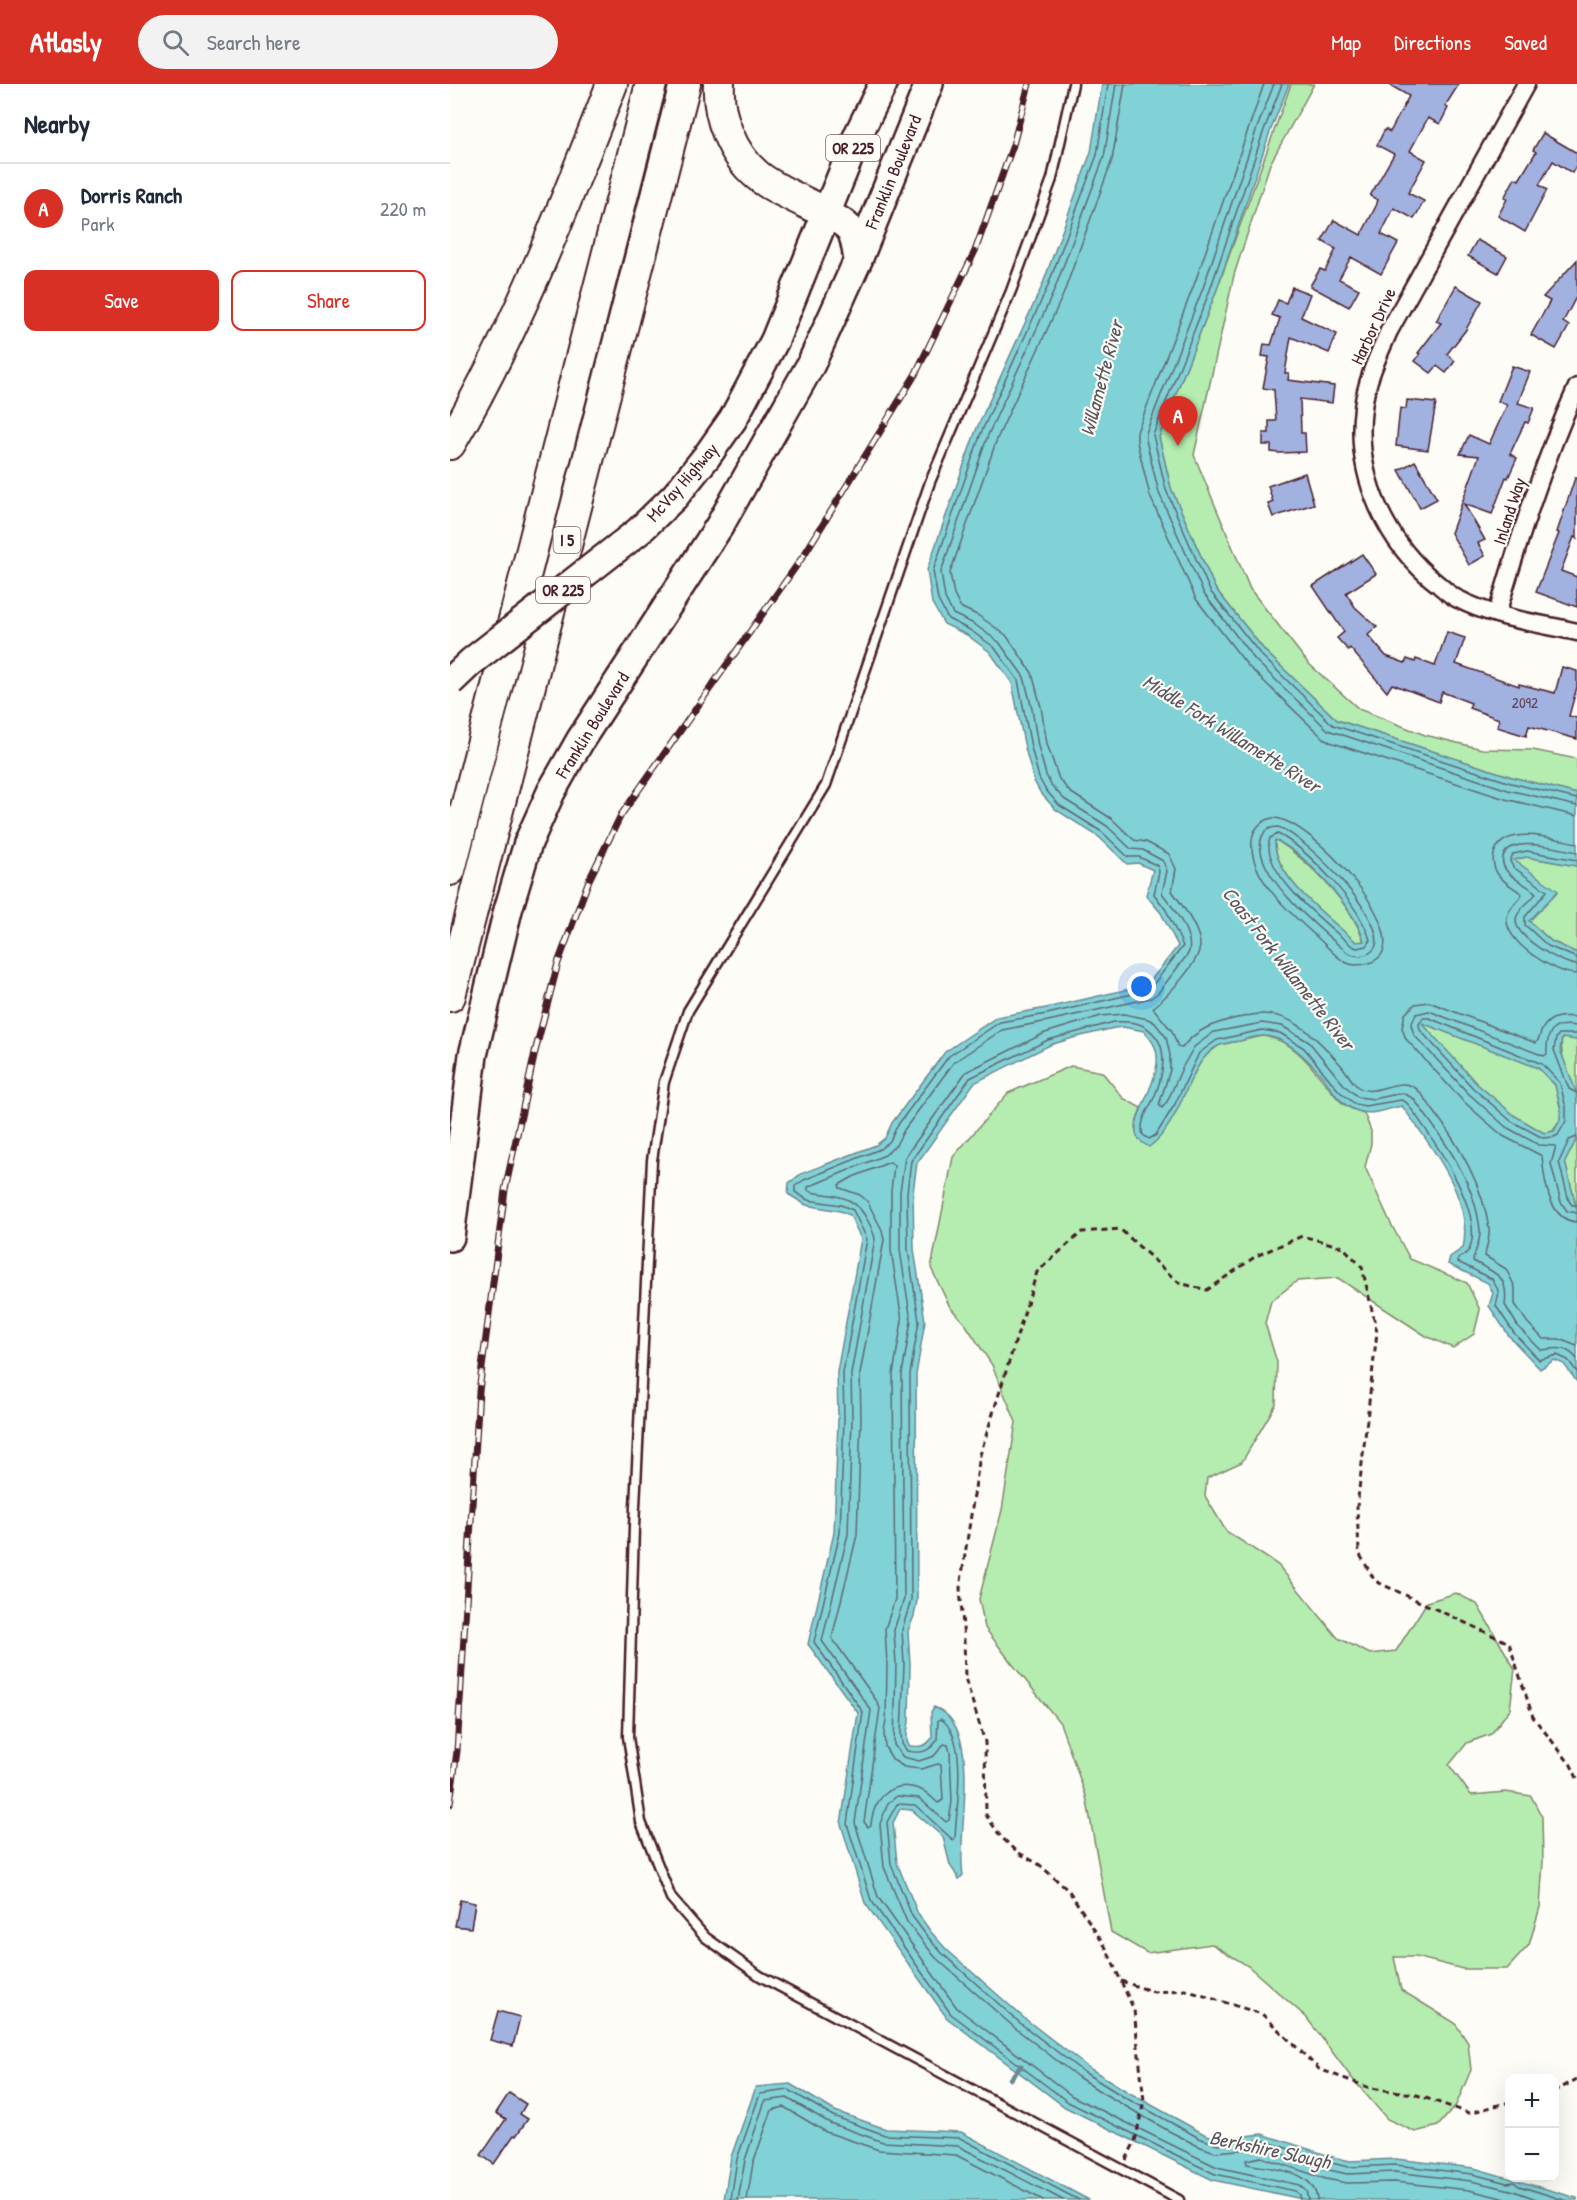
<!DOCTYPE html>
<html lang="en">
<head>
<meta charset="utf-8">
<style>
  body { margin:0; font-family:"Patrick Hand",sans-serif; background:#f2f2f3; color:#1f2937 }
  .controls { position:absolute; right:18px; bottom:18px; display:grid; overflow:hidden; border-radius:12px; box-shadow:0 6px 24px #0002 }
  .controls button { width:54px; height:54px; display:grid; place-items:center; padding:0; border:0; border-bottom:2px solid #e0e1e3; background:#fff; color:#1f2937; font:30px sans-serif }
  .you { position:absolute; left:692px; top:903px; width:21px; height:21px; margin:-15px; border:4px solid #fff; border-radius:50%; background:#1a73e8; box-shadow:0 0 0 9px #1a73e833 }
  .badge { display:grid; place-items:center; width:39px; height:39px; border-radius:50%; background:#d93025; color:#fff; font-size:20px; font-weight:700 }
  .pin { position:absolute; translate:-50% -50px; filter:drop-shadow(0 2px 3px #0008) }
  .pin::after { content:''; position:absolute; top:32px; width:21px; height:18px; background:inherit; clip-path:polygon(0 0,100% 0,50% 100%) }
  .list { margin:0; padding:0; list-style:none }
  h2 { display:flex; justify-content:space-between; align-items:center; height:78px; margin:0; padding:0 24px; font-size:26px }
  h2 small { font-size:20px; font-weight:400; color:#747a83 }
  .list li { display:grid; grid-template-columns:39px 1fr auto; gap:18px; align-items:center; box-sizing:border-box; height:90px; padding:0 24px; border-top:2px solid #e0e1e3 }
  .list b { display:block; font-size:22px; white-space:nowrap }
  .list p { margin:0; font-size:20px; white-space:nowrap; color:#747a83 }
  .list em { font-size:20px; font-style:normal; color:#747a83 }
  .actions { display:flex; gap:12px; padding:18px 24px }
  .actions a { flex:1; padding:14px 0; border:2px solid #d93025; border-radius:12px; text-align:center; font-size:21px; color:#d93025 }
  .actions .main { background:#d93025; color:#fff }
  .icon { flex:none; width:33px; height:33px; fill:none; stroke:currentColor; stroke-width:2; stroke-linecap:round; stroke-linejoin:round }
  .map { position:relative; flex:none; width:1127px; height:2116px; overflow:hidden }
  header { display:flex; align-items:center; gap:36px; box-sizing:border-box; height:84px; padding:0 30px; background:#d93025; color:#fff }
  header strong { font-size:28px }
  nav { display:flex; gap:33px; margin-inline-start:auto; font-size:21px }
  .search { width:420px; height:54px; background:#f2f2f3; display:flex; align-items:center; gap:15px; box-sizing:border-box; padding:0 21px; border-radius:33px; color:#747a83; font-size:22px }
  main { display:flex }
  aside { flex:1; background:#fff }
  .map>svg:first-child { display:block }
</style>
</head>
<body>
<header>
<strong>Atlasly</strong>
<div class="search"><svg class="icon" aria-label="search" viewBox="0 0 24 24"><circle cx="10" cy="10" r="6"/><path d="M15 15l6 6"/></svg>Search here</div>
<nav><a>Map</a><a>Directions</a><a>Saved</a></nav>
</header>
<main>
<aside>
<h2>Nearby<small></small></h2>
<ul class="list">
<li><span class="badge">A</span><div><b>Dorris Ranch</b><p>Park</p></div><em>220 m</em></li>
</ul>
<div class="actions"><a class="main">Save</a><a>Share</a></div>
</aside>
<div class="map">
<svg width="1127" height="2116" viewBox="0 0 1127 2116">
  <rect width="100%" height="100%" fill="#fdfcf7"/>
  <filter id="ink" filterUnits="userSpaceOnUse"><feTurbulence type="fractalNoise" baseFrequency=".0167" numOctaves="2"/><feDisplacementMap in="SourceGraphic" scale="12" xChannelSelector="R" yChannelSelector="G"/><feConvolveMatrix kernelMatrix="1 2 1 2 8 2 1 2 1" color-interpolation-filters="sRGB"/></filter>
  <g filter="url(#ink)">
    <!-- green -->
    <g fill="#b5ecaf" stroke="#80866d" stroke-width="1.5">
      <path d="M841,0h23l-44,80 -36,111 -40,180 56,134 58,74 51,46 66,26 57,14 51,1 44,9v35l-65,-17 -175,-57 -72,-69 -50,-63 -44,-100 -12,-51 57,-145z"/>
      <path d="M825,755c33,21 77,65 89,103h-8c-26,-23 -84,-65 -81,-103z"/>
      <path d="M1076,773l51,9v87l-26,-12 -22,-20 12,-12 -27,-49z"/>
      <path d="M970,938l118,46 17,17 6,25 -1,10 -7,11 -9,2 -29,-17 -38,-32z"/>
      <path d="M813,952c40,6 54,42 80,68l9,5 12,4 7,18v13l-6,23 26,57 19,35 57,24 13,27 -6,24 -21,14 -27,-12 -88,-58 -41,3 -26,20 -6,22 12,39 -1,42 -34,58 -35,16 -2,18 21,35 52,34 60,73 32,16 26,-3 31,-49 29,-9 21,11 38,65 -5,40 -19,25 -24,9 -18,22 22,30 35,-3 25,4 11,21 1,44 -3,46 -11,38 -22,24h-44l-47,-12h-22l7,33 54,33 13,20 3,27 -15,35 -18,21 -23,6 -28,-13 -36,-42 -45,-60 -58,-51 -36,-22 -65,9 -36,-21 -25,-136 -26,-73 -50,-62 -25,-33 -6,-29 23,-89 14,-88 -24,-57 -26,-40 -16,-18 -19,-39 22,-111 55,-64 63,-27 31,6 21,26 18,10 -4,12 57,-46 9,-16 16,-13z"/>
      <path d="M1112,954l15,2v63c-2,-22 -19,-43 -15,-65z"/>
      <path d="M1127,1054v72l-12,-48z"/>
    </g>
    <!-- water -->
    <g fill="#80d2d7" stroke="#6a8a92" stroke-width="1.5" fill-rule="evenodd">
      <path d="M652,0h187l-19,48 -54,160 -57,145 12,51 44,100 50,63 72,69 175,57 65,17v72l-51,-9 -12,3 44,31 -29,30 22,20 26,12v87l-15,-2 -2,12 16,41 1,12v35l-12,24 12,48v172l-13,-18 -10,-4 -14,9 -31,-33 -20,-30 4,-13 -5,-10 -40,-19 2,-7 13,-9c11,-49 -33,-104 -61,-142 -13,2 -27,9 -40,6 -15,-3 -24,-13 -32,-25 -13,-19 -42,-52 -68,-51 -7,0 -15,3 -22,5 -7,1 -16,2 -22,5 -32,17 -34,76 -69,101 -3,-2 -9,-5 -11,-9 -13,-19 33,-65 15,-95 -2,-4 -6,-8 -9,-12l-21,-4 -9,1 -41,10 -23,7 -76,38 -57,80 -4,29 1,57 11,72 -9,54 1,226 -3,15 -6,15 2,33 -1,58 -2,11v9l3,4c10,1 16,1 22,-8l-1,-26 3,-5c52,19 21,127 29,168l-4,4 -9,-14 -7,-28 -31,-27 -12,-1 -7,14 4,40 21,51 13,18 15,17 78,69 62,48 42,26 76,42 15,5 43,-5 71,23 17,4 46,-2 78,9 103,30v2h-270l-94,-20 -148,-73 -118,-89 -82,-115 -24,-79 17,-111 -50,-69 26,-111 4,-114 -1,-47 24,-133 -11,-24 -10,-4 -34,-6 -18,-11 1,-11 12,-9 75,-29 9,-7 7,-15 53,-71 52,-35 49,-9 101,-23 31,-39 -17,-33 -15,-18 7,-25 -15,-7 -11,1 -28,-27 -44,-28 -15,-17 -6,-11 -9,-33 -13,-65 -22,-31 -23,-17 -23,-11 -12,-21 -5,-33 49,-140 66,-144 49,-134zM825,756c29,12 81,70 89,101l-8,1c-25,-23 -84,-65 -81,-102zM972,939l116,45 17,17 6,25 -1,10 -6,11 -10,2 -29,-17 -38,-32z"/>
      <path d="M340,2000l45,27 51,18 75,3 128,68h-365l7,-43 25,-70z"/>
    </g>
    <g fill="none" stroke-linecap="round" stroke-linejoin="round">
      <!-- shore -->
      <g stroke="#606770" stroke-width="1.5">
        <path d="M658,0l-11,71 -50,133 -66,145 -48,138 5,29 10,19 22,11 24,17 24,33 13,67 8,31 6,11 14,16 43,27 26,25h11l19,9 1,6 -5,22 12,16 17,36 -34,44 -102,24 -47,8 -51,34 -52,70 -7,15 -10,8 -76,31 -9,6v6l13,8 33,5 12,5 14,29 -24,134 1,46 -4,114 -26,109 49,70 -16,112 24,76 80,114 117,88 147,72 80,17 4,4 1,5"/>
        <path d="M666,0l-12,73 -50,134 -66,144 -47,137 4,26 8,16 21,10 25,18 25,35 8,32 6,37 8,29 5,10 13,14 43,27 24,23 12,1 20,11 4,10 -5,22c10,13 34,44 26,61l-30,39 -7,5 -103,23 -46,9 -48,32 -50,68 -8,15 -11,10 -77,32v3l3,2c27,5 43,2 57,29 3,6 6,12 7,18l-24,135 1,45 -4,115 -26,107 49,69 -16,113 23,74 79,111 115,88 145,71 82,18 7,6 2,9"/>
        <path d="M675,0l-13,76 -49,135 -66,144 -47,134 4,22 6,12 19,9 27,19 26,38 9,34 6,37 12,35 11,13 42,27 22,21 12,2 23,12 7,15 -4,22c9,12 28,39 28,54 0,18 -34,52 -47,63l19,23 6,16 4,1c14,-19 33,-25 55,-30 8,-1 18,-5 27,-4 34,1 56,28 77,51 6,7 10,16 17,22 16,11 36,-9 54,-1 9,4 15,16 21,24 26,35 50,75 56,119 1,9 -3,18 -4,27l21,13 9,18v17l12,18 16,17h16l18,7"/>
        <path d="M814,0l-70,201 -57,147v10l13,54 46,103 52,67 74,71 8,5 175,57 72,17"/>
        <path d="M824,0l-17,44 -54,160 -57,145v7l13,53 45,101 51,66 73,70 180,60 69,16"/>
        <path d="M832,0l-18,46 -54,160 -57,145 13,55 44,101 51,64 72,70 178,58 66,16"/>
        <path d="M822,734c37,-3 155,127 97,145 -7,2 -16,3 -22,0 -11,-5 -20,-17 -28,-24 -26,-24 -71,-60 -67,-99 1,-11 9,-19 20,-22z"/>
        <path d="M828,743c25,7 123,104 93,125 -7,5 -16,4 -23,1 -26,-22 -94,-76 -87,-113 2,-9 8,-13 17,-13z"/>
        <path d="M828,750c31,16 82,71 92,106l-3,6 -10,2 -5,-2c-24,-21 -93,-73 -82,-108z"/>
        <path d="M1127,759c-22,-4 -70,-19 -82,8 -3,7 -2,16 2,22 6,10 17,14 25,21 -4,8 -14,13 -15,24 -3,24 48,56 70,56"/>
        <path d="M1127,768c-16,-3 -68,-18 -74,5 -1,4 0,9 3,13 7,10 21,14 30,23 -5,9 -18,15 -20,26 -2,18 45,45 61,46"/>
        <path d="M1127,776l-50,-9 -14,3 -3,7 3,6 34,24 -22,26v8l23,21 29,12"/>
        <path d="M1127,933c-14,-1 -28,-2 -35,13 -3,5 -2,9 -6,13l-107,-41 -14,2 -10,10 -3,14 4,11 55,60 20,18 22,19 39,20c2,22 6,65 35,66"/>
        <path d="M973,934h6l113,46 18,19 6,25v13l-8,14 -4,2 -11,1 -32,-17 -38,-33 -53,-58 -1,-6z"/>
        <path d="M1127,942c-23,-3 -31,3 -30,28l-3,2 -115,-45 -13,3 -5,11 3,10 54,58 38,34 33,18 17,1 -5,18 10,38 6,9 10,2"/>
        <path d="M1127,950h-18l-3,4 -2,12 15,39 8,4"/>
        <path d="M1127,1053l-8,3 -10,22 10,39 3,4h5"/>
        <path d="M440,1078l4,3 -3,26v59l11,71 -9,53 2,225 -10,30 2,35 -1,56 -2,12 1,15 8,13 11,7 17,2 17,-5 3,1 2,35 -5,3c-6,-5 -12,-12 -19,-14 -27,-10 -46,10 -48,36l-3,2 -4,-5 16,-114 -4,-8 -44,-62 25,-103 4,-116 -1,-45 24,-134 -2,-10 -15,-29 -7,-6 -20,-7 -1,-3 14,-8z"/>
        <path d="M281,2116l6,-41 23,-65 29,-4 44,26 52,19 75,3 119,62"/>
        <path d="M288,2116l7,-40 20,-59 22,-3 43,25 53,19 75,4 105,54"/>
        <path d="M297,2116l6,-37 19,-53 12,-3 42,25 53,18 77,5 87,45"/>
        <path d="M867,2116c-2,-31 -46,-31 -70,-36l-1,-4 15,-3 65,22 21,4 48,-1 74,8 41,10"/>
        <path d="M1089,2116l-28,-10 -40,-9 -76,-9 -48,2 -18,-4 -68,-22 -46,4 -17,-6 -31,-16 -66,-38 -23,-15 -63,-49 -79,-70 -29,-36 -23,-55 -4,-43 8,-21 9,-7 22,2 27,24 3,-2 3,-18 -2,-50 -2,-7 -4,-1 -10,12 -15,5 -16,-4 -9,-12 2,-81 -2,-34 10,-31 -2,-225 9,-53 -11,-71v-58l5,-35 61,-85 79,-39 56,-17 23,-2 24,5 7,4 11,14 4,18v15l-11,35 3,3 6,-8 14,-32 12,-21 20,-15 48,-9 20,3 27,16 36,44 13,11 16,2 28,-6 11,5c29,39 62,82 67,132 1,11 -6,22 -7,31 22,12 36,14 32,44l14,23 22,22c14,-1 24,-6 36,9"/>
        <path d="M1114,2116l-45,-14 -5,-4 -7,1 -35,-9 -76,-9 -47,2 -18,-4 -69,-23 -44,4 -17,-5 -77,-42 -42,-26 -62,-48 -78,-70 -16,-18 -14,-19 -21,-52 -4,-42 10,-18 18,1 38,35 2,-2c1,-30 14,-100 -14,-119l-3,1 -1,20c-7,12 -17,14 -30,11l-5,-7 -1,-10 3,-70 -2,-34 9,-30 -1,-226 9,-53 -11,-72 -1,-57 4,-31 59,-83 78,-38 66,-18c17,-1 31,0 42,15 13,16 5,45 -3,63 -6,11 -14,23 -10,35l6,4 7,-4 19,-31 24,-51 18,-13 45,-10 18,3 24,15 35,43 16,13 10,2 36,-6 6,3c22,30 80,109 62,147 -2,4 -7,6 -11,9v3l34,17 7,13 -3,14 18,27 25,27 18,-5 11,5 9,12"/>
      </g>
      <!-- stream -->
      <path stroke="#6a8a92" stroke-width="5" d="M560,1995l11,-13"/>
    </g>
    <!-- building -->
    <g fill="#a1b1e0" stroke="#4a1f2b" stroke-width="1.5">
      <path d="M938,0h71l-14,22 3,2 -8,16 -12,-6 -18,33 16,9 -18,33 16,8 -10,18 -20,-11 -13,26 17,9 -17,31 -30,-17 -12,22 20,10 -10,18 -39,-21 10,-17 5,2 11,-22 -14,-8 12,-21 27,15 15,-29 2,-6 -8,-4 24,-42 -17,-9 8,-16 5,3 19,-36z"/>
      <path d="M1093,49l34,20v11l-5,9 -19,-12 -14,24 8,5 -22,42 -27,-16 9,-17 -3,-1 11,-20 4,2 17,-28 -3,-2z"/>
      <path d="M1027,156l30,16 -9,17 -30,-17z"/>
      <path d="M1127,176v35l-14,27 6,4 -13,23 -25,-14 19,-34 -7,-4z"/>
      <path d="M1006,202l26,15 -17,30 -18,23 8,7 -9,12 -9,-7 -6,7 -16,-12 5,-7 -2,-1 23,-30 -5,-2z"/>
      <path d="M842,203l18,7 -9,23 36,17 -8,19 -38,-16 -6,36h4l-1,7 46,6 -2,17 -32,-4 1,34h4l1,19 -27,1 -8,-1v-7h-8v-12h6v-12h7l-2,-31 -11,-2 6,-31 -7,-1 2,-12 7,1 9,-27 -8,-3 6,-15 8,3z"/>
      <path d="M1062,282l18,6 -12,31 16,5 -6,15 -3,-1 -15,32 7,4 -9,20 -2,-1 -14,37 -28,-10 21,36 -7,3 7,13 -16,9 -18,-32 28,-77 -19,-2 9,-19 20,9 18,-39 -9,-4z"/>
      <path d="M957,316l29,3 -8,47 -32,-4 4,-38 6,1z"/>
      <path d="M965,377l22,38 -17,9 -21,-38z"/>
      <path d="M855,389l9,31 -41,13 -5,-13 5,-2 -5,-16z"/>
      <path d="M1125,394h2v61l-3,-2 -13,34 16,6v30l-41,-15 23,-59 -2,-1z"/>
      <path d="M912,470l14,20 -30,19 9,14 22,20 -9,8 18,21 19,7 2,-4 8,3 1,-3 19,7 12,-34 18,6 -9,26 63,22v-2l36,9 7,-26 15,4v16l-8,29 8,2v21l-48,-13 -3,10 -29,-9 2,-8 -30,-11 2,-5 -29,-11 -3,10 -47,-18 -5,8 -37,-44 -2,2 -11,-12 7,-6 -31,-46z"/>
      <path d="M10,1816l15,3 -4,25 -16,-2z"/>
      <path d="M48,1927l22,6 -7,29 -23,-6z"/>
      <path d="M59,2009l17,11 -6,10 8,5 -12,17 -2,-1 -20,29 -13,-9 25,-36 -10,-6z"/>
    </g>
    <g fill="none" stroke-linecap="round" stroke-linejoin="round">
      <!-- lane casing -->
      <g stroke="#4a1f2b" stroke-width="13">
        <path id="lane" d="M623,0l-21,95 -41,112 -81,191 -104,303 -138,226 -24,71 -12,78 -18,367 -6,210 13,85 30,76 34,39 55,39 419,224"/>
      </g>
      <!-- street casing -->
      <g stroke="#4a1f2b" stroke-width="21">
        <g id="street">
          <path d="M1076,0l-137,247c-11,25 -23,50 -26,77 -9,68 24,137 76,177 6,5 12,11 19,14 36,19 80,24 119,33"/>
          <path d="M1047,530c23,-78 47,-154 80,-227"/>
        </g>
      </g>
      <!-- primary casing -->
      <g stroke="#4a1f2b" stroke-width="32">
        <g id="primary">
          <path d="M376,129c28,15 27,16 32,47"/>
          <path d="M225,412l32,-40 26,-37 42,-79 83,-205 25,-51"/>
          <path d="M0,1153l23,-182 35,-145 20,-67 23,-51 30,-53 139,-214 91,-161 47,-104 71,-176"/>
        </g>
      </g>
      <!-- highway casing -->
      <g stroke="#4a1f2b" stroke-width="34">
        <g id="highway">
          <path d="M269,0c-2,32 13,70 38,91 16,14 49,27 69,38"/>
          <path d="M0,360c67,-114 114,-238 162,-360"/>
          <path d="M0,786l201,-786"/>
          <path d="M0,912l235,-912"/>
        </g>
      </g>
      <!-- path -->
      <g stroke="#4a1f2b" stroke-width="3" stroke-dasharray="6 4.5" stroke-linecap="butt">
        <path d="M671,1897l33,11 31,-2 77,24 57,55 51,19 44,6 55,19 41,-11"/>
        <path d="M1104,2008l23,-13"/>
        <path d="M676,2076l9,-19 9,-40 -10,-91 -29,-64 -36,-55 -29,-26 -21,-12 -18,-16 -15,-22 -1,-73 -20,-64 -1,-38 -4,-52 20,-133 57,-183 45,-40 38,-3 59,54 28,7 49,-34 46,-20 41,11 19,20 15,65 -20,175 2,46 16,28 134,62 24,74 38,48 6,13"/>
      </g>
      <!-- lane -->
      <use href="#lane" stroke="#fdfcf7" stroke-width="8"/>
      <!-- street -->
      <use href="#street" stroke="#fdfcf7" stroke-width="16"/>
      <!-- primary -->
      <use href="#primary" stroke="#fdfcf7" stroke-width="27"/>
      <!-- highway -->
      <use href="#highway" stroke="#fdfcf7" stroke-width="30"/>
      <!-- rail casing -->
      <g stroke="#4a1f2b" stroke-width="7">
        <path id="rail" d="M0,1720l7,-53 22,-360 26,-201 30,-138 23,-89 31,-83 32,-65 183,-260 111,-180 60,-124 38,-106 16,-61"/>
      </g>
      <!-- rail -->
      <use href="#rail" stroke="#fdfcf7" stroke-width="4.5" stroke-dasharray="14" stroke-linecap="butt"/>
      <!-- primary-bridge casing -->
      <g stroke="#4a1f2b" stroke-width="32" stroke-linecap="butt">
        <path id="primary-bridge" d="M0,598l21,-20 168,-131 36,-35"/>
      </g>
      <!-- primary-bridge -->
      <use href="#primary-bridge" stroke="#fdfcf7" stroke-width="27"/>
    </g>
  </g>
  <g text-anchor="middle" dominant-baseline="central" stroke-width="4.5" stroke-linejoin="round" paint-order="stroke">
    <!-- number labels -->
    <g font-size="15" fill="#604458">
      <text x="1075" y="618">2092</text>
    </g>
    <!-- shield labels -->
    <g fill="#fdfcf7" stroke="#806168" stroke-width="1.5">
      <rect x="376" y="51" width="54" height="26" rx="4.5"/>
      <rect x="103.5" y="443" width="27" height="26" rx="4.5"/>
      <rect x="86" y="493" width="54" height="26" rx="4.5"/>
    </g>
    <g font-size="16" font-weight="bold" fill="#4a1f2b">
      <text x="403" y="64">OR 225</text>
      <text x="117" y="456">I 5</text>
      <text x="113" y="506">OR 225</text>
    </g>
    <!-- street labels -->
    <g font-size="18" fill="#4a1f2b" stroke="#fdfcf7">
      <text transform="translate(443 88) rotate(-68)">Franklin Boulevard</text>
      <text transform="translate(923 242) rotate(-65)">Harbor Drive</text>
      <text transform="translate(232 398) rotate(-49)">McVay Highway</text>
      <text transform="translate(1059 427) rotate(-72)">Inland Way</text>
      <text transform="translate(142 641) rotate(-58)">Franklin Boulevard</text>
    </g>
    <!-- water labels -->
    <g font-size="20" font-style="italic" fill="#5a555f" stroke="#fdfcf7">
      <text transform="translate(651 294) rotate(-75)">Willamette River</text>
      <text transform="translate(782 649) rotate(32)">Middle Fork Willamette River</text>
      <text transform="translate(839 884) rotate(52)">Coast Fork Willamette River</text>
      <text transform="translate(820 2065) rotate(12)">Berkshire Slough</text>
    </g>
  </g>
</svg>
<div class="controls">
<button>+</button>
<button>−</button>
</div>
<div class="you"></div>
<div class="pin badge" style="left:728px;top:362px">A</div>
</div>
</main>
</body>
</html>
